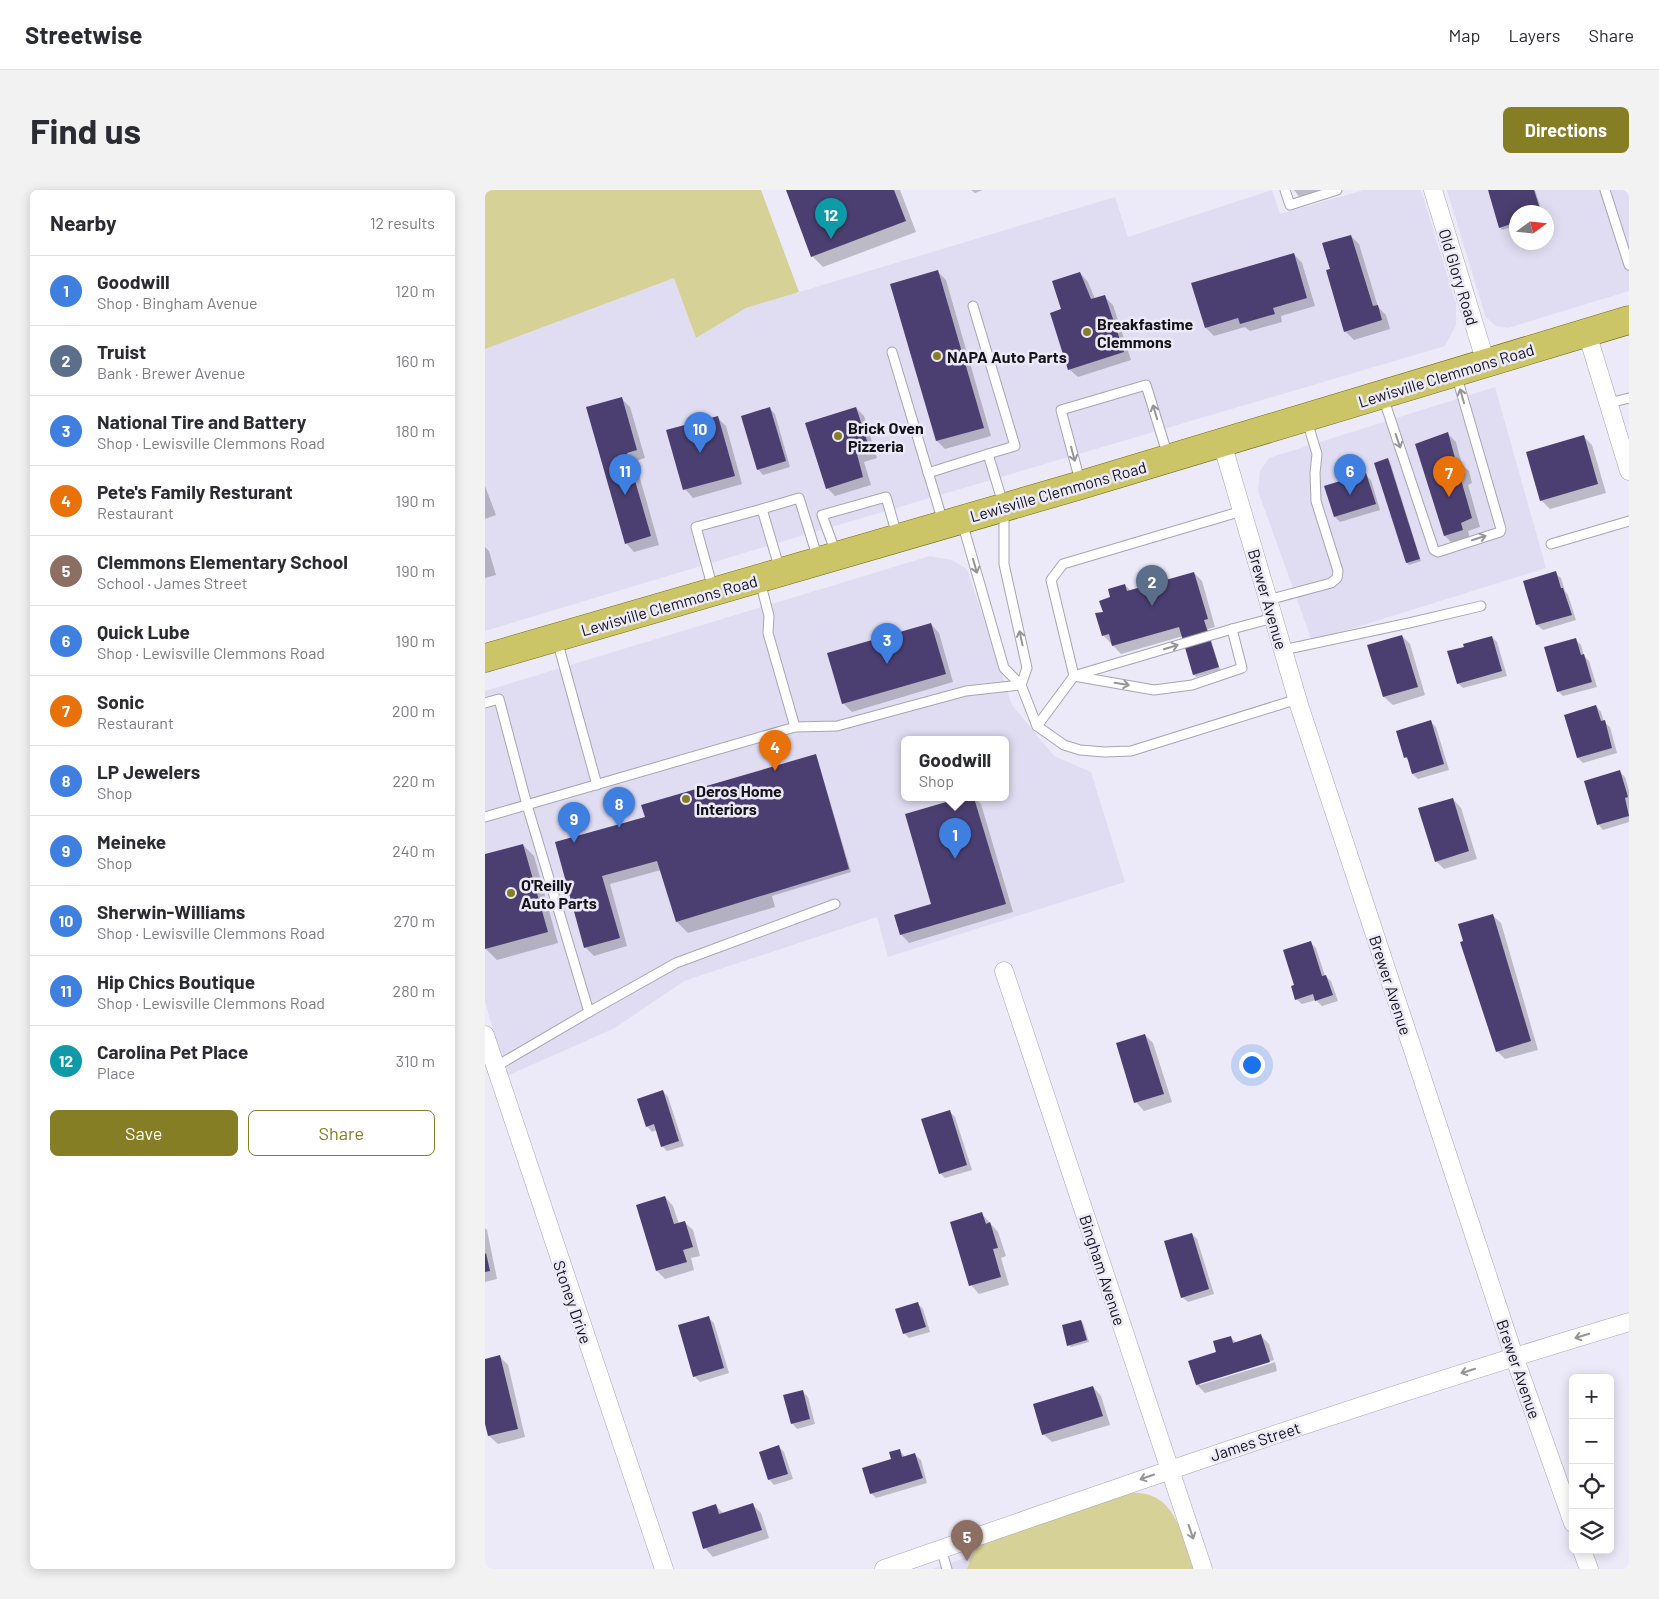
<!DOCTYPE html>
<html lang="en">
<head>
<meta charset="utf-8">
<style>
  body { margin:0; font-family:Barlow,sans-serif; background:#f2f2f3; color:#2b2b33 }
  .controls { position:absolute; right:15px; bottom:15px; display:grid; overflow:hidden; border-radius:8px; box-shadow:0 2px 12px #0003 }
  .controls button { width:45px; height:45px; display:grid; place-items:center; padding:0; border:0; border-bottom:1px solid #e1e1e2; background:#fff; color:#2b2b33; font:25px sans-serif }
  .compass { position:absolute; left:1024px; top:15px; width:45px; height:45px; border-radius:50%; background:#fff; box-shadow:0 2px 12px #0003; rotate:75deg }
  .you { position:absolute; left:766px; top:874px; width:18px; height:18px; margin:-12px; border:4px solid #fff; border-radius:50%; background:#1a73e8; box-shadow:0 0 0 8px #1a73e833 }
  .badge { display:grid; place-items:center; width:32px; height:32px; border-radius:50%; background:#857e25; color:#fff; font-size:16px; font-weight:700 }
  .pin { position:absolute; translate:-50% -41px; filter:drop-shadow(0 1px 2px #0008) }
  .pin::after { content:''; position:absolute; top:26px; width:18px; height:15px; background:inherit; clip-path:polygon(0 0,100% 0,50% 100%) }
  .popup { position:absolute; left:416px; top:546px; width:108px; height:65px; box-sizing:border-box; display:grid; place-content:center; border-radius:8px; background:#fff; filter:drop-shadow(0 1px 4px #0005); font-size:16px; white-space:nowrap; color:#7c7c81 }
  .popup b { font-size:19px; color:#2b2b33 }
  .popup::after { content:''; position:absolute; left:50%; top:100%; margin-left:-10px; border:10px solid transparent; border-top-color:#fff }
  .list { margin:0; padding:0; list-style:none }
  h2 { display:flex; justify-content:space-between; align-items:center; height:65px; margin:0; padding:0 20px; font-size:21px }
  h2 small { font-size:16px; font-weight:400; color:#7c7c81 }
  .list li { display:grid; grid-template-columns:32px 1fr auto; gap:15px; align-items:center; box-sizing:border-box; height:70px; padding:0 20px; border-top:1px solid #e1e1e2 }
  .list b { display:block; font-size:19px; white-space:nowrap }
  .list p { margin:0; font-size:16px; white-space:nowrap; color:#7c7c81 }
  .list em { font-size:16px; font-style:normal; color:#7c7c81 }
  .actions { display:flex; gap:10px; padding:15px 20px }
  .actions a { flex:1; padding:11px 0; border:1px solid #857e25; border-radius:8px; text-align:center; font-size:18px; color:#857e25 }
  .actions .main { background:#857e25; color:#fff }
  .icon { flex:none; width:28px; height:28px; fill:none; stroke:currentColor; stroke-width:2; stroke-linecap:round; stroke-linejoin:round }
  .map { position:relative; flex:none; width:1144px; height:1379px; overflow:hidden; border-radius:8px }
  header { display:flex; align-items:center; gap:30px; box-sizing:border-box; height:70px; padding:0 25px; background:#fff; border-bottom:1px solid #e1e1e2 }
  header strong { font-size:24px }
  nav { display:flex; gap:28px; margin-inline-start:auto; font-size:18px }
  .intro { display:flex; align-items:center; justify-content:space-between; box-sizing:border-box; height:120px; padding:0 30px }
  h1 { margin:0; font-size:35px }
  .button { padding:12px 22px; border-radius:8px; background:#857e25; color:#fff; font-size:18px; font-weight:700 }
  main { display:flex; gap:30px; padding:0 30px }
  aside { flex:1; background:#fff; border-radius:8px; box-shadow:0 2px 12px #0003 }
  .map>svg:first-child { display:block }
</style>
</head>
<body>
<header>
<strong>Streetwise</strong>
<nav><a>Map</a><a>Layers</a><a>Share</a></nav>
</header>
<div class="intro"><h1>Find us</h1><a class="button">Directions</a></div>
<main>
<aside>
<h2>Nearby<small>12 results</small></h2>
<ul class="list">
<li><span class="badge" style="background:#3f7fe0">1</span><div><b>Goodwill</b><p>Shop · Bingham Avenue</p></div><em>120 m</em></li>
<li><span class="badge" style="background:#5c6f8a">2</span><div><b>Truist</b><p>Bank · Brewer Avenue</p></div><em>160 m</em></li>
<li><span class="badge" style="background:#3f7fe0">3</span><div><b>National Tire and Battery</b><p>Shop · Lewisville Clemmons Road</p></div><em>180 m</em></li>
<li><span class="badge" style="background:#e8710a">4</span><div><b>Pete's Family Resturant</b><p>Restaurant</p></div><em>190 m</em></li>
<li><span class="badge" style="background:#8d6e63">5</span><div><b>Clemmons Elementary School</b><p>School · James Street</p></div><em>190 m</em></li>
<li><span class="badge" style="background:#3f7fe0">6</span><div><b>Quick Lube</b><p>Shop · Lewisville Clemmons Road</p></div><em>190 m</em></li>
<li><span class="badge" style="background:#e8710a">7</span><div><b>Sonic</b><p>Restaurant</p></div><em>200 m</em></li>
<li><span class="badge" style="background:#3f7fe0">8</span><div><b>LP Jewelers</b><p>Shop</p></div><em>220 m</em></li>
<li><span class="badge" style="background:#3f7fe0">9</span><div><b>Meineke</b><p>Shop</p></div><em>240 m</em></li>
<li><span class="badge" style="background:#3f7fe0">10</span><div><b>Sherwin-Williams</b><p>Shop · Lewisville Clemmons Road</p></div><em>270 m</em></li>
<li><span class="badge" style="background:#3f7fe0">11</span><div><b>Hip Chics Boutique</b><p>Shop · Lewisville Clemmons Road</p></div><em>280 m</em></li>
<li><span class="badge" style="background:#0f9aa8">12</span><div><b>Carolina Pet Place</b><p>Place</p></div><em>310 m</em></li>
</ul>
<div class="actions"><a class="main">Save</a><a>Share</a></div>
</aside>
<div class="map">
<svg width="1144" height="1379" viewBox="0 0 1144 1379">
  <rect width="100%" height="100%" fill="#ece9f8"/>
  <!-- built -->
  <g fill="#e0ddf2" fill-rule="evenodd">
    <path d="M787,0l8,24 84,-24h57l35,114v21l-11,21 -661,195 -299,90v-284l188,-73 23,64 50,-30 369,-111 13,40z"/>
    <path d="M962,0h182v101l-121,37 -12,-2 -11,-10 -3,-11zM1032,22h30v30h-30z"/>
    <path d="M1010,197l51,181 -234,73 -54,-150 2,-20 9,-13z"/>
    <path d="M445,366l22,4 15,9 45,136 42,51 37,16 34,110 -237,75 -11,-40 -193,64 -69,47 -108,48 -22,-74v-311zM420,550h100v58h-100z"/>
    <path d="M492,1364l5,15h-50z"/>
  </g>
  <!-- green -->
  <g fill="#d5d197">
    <path d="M0,0h276l38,102 -53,16 -50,30 -22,-60 -189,71z"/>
    <path d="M643,1303c48,-4 53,41 65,76h-226l6,-17 15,-12z"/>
  </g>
  <!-- shadow -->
  <g fill="#0003">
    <path d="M302,0h113l16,42 -93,35 -11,-11z"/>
    <path d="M486,0h12l-8,3z"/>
    <path d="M809,0h34l-27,9z"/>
    <path d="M1004,0h46l7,22h-25l-1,13 -14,5 -2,-3z"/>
    <path d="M866,46l8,8 19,63 8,8 4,14 -36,11 -9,-9 -13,-61z"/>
    <path d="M809,64l8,9 13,43 -34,10 1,6 -32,9 -5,-4 -31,9 -8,-8z"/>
    <path d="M453,82l8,8 45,156 -46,13 -8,-8z"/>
    <path d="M595,83l8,9 7,17 9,-3 9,9 18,55 -53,17 -9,-8 -6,-59z"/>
    <path d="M136,208l9,9 15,51 -10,3 24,84 -25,7 -8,-9z"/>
    <path d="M371,218l8,8 13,42 -13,4 7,23 -36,11 -8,-8z"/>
    <path d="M285,219l5,5 15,53 -27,8 -5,-6z"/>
    <path d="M232,227l9,9 16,58 -49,14 -8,-9z"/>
    <path d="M963,244l8,8 6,23 7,6 3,12 -4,2 12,42 -12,4 2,8 -17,5 -8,-8 -28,-91z"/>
    <path d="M1099,247l8,8 14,48 -56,16 -9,-9z"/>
    <path d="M903,270l2,2 31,99 -12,4 -2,-2z"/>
    <path d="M881,285l5,5 9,30 -40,12 -5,-5z"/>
    <path d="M0,296l11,29 -11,4z"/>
    <path d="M0,357l4,4 7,24 -11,3z"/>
    <path d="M709,383l8,8 13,46 -7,2 12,41 -24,7 -2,-2 -11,-39 -62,18 -18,-19 1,-23 8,-14 13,-13 6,6z"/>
    <path d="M1070,383l6,5 4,13 3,4 8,25 -33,10 -6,-5 -13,-43z"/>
    <path d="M446,434l8,9 14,49 -101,30 -9,-9z"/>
    <path d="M917,446l8,8 15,51 -32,10 -9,-8 -15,-51z"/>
    <path d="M1007,447l5,5 10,34 -44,12 -5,-5 8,-35z"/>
    <path d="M1091,450l5,5 3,11 5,5 8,26 -34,9 -5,-5z"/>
    <path d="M1111,516l5,6 3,10 6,5 7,26 -34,10 -5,-5z"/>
    <path d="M946,532l5,5 13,43 -31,9 -5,-5 -3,-12 -5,-5z"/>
    <path d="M330,566l2,2 34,114 -79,24 3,11 -87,26 -11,-11 -16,-52 -51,14 17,62 -33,10 -8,-8 -30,-105 90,-25z"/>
    <path d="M1135,582l5,5 4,14v31l-26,8 -5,-6z"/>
    <path d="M480,608h10l6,6 32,108 -104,31 -8,-9 32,-29 -27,-90z"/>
    <path d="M968,609l8,9 16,51 -33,10 -8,-8z"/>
    <path d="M38,655l11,11 24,87 -61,17 -11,-11 -1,-4v-89z"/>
    <path d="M1007,725l9,8 37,127 -33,9 -8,-8z"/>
    <path d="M826,753l5,5 9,28 6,5 7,20 -16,5 -6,-6 -14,4 -6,-5v-13z"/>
    <path d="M660,845l8,8 19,59 -28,9 -8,-9z"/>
    <path d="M178,901l5,6 16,49 -17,5 -5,-5 -5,-16 -5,2 -5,-6z"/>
    <path d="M464,921l6,6 17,53 -27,8 -5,-5z"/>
    <path d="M180,1007l8,9 6,18 5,-2 9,8 7,26 -9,2 3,12 -29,9 -8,-8z"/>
    <path d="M497,1024l16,18 8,24 -5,2 8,27 -30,9 -8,-9z"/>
    <path d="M0,1038l2,2 10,49 -12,3z"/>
    <path d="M707,1044l5,5 17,55 -26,8 -6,-5z"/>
    <path d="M433,1114l5,5 7,23 -21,6 -5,-5z"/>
    <path d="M223,1127l6,6 15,50 -29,9 -6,-6z"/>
    <path d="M596,1131l2,2 6,19 -18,5 -2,-2z"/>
    <path d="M776,1146l8,8 5,16 -74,23v2l75,-23 2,9 -72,22 -8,-8 -7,-23 28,-9 12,-16 7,6z"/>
    <path d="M15,1167l8,8 17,72 -27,7 -9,-8 -4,-18v-58z"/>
    <path d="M608,1197l8,9 9,29 -58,17 -9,-8z"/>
    <path d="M317,1201l6,6 7,27 -18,5 -5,-6z"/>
    <path d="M294,1257l5,5 9,27 -19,6 -5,-6z"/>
    <path d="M414,1260l6,7 10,-2 6,5 6,23 -51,15 -5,-5z"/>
    <path d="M268,1315l8,8 8,25 -56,19 -8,-9 11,-42 8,8z"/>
  </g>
  <!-- building -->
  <g fill="#4b3f71">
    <path d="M301,0h108l12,31 -95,36z"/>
    <path d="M1003,0h46l7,22h-24v17l-3,-6 -15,5z"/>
    <path d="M866,45l22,71 5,-1 4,15 -38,12 -18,-62 4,-1 -8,-26z"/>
    <path d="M809,63l13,45 -34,10 2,6 -35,10 -2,-6 -33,10 -14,-45z"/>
    <path d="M453,80l46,158 -48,13 -46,-157z"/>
    <path d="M595,82l11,27 14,-4 19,57 -56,18 -18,-57 11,-4 -9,-28z"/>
    <path d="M137,207l15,53 -10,3 24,83 -26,8 -39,-137z"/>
    <path d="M285,217l16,54 -29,9 -16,-54z"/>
    <path d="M371,217l14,43 -13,4 6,23 -37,12 -21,-66z"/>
    <path d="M233,226l17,60 -52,14 -17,-60z"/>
    <path d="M963,242l8,30 5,-1 4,14 -5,1 12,42 -11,5 2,7 -19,6 -29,-92z"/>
    <path d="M1099,245l14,49 -58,17 -14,-49z"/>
    <path d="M903,268l32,101 -14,4 -32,-100z"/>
    <path d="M881,283l10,31 -42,13 -10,-31z"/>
    <path d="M1071,381l5,17h2l9,27 -36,10 -13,-44z"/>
    <path d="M709,382l14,47 -4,1 15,47 -26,8 -14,-48 -67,19 -3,-12 -7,2 -7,-23 8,-1 -4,-11 11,-4 -2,-8 17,-5 2,7z"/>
    <path d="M446,433l15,51 -104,30 -15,-51z"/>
    <path d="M917,445l16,52 -35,10 -16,-52z"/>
    <path d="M1007,446l10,35 -45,13 -10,-33 17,-4 -1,-3z"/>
    <path d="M1091,448l5,17 3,-1 8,28 -35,10 -13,-45z"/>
    <path d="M1111,515l5,16 4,-1 7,28 -35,10 -13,-43z"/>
    <path d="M946,530l13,44 -32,10 -5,-17 -3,1 -8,-27z"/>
    <path d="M331,564l33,115 -173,53 -19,-61 -55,15 18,62 -36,10 -29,-106 90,-25 -4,-12z"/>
    <path d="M1135,580l8,27 -3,1 4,18 -32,9 -13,-44z"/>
    <path d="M475,608h14l32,106 -106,31 -6,-20 37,-11 -26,-90z"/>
    <path d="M968,608l16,53 -34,11 -17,-54z"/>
    <path d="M38,654l25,88 -63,17v-95z"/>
    <path d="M1008,724l38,127 -35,11 -36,-110 3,-1 -5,-17z"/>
    <path d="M826,751l11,35 4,-1 7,20 -18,6 -2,-7 -18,6 -4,-14 3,-1 -11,-35z"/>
    <path d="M660,844l19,60 -30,9 -18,-60z"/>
    <path d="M178,900l16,51 -18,6 -7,-23 -8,3 -9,-28z"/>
    <path d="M465,920l17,55 -28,9 -18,-55z"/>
    <path d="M180,1006l9,28 11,-3 8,26 -10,3 4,12 -31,9 -20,-66z"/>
    <path d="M497,1022l4,12 4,-2 8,26 -5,1 8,28 -32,9 -19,-64z"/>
    <path d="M707,1043l17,56 -28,9 -17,-57z"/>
    <path d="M1,1063l4,18 -5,1v-18z"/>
    <path d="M433,1112l8,25 -23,7 -8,-25z"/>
    <path d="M224,1126l15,52 -31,9 -15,-52z"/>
    <path d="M596,1130l6,20 -20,6 -5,-21z"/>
    <path d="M776,1144l9,28 -74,23 -8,-24 28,-9 -3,-11 18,-5 2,7z"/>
    <path d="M15,1165l18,74 -30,7 -3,-12v-65z"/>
    <path d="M608,1196l10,30 -61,19 -9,-31z"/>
    <path d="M318,1200l7,29 -19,5 -8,-29z"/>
    <path d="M294,1255l9,29 -20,6 -9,-28z"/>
    <path d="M415,1259l2,8 13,-4 8,25 -53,16 -8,-26 29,-9 -2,-7z"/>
    <path d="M268,1313l9,27 -59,19 -11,-37 24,-8 3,10z"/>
  </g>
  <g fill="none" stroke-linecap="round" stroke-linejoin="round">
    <!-- service casing -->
    <g stroke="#a7a5b2" stroke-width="11">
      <g id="service">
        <path d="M800,0l5,15 47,-15"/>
        <path d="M1120,0l24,75"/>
        <path d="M488,116l42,140 -27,8"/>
        <path d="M407,162l51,170"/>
        <path d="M898,207l51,153 4,2 62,-20 1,-3 -45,-155"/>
        <path d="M1124,213l20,-5"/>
        <path d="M443,283l60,-19 16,53v57l23,104 -6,17"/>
        <path d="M595,291l-19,-71 85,-25 22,71"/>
        <path d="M477,332l42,146 17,17 16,41 27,19 16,5 25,2 26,-1 167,-52"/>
        <path d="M1066,354l78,-23"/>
        <path d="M351,363l-14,-38 64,-18 11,38"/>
        <path d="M295,380l-18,-61 37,-11 19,61"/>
        <path d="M228,399l-17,-62 66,-18"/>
        <path d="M783,410l63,-17 6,-5 1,-7 -22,-70 -1,-28 2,-19 -10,-33"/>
        <path d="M72,450l40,145"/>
        <path d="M798,460l126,-27 72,-17"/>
        <path d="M592,485l155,-46"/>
        <path d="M589,486l80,14 38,-5 50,-17 -10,-39 41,-11"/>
        <path d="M0,513l14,-4 28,106 62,207 -94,55"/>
        <path d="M552,536l37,-50 -23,-96 12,-16 179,-53"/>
        <path d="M310,537l42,-1 129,-35 55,-6"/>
        <path d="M0,627l310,-90 -27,-94 1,-17 -9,-35"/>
        <path d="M104,822l87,-49 159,-59"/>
        <path d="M456,1359l6,20"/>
      </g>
    </g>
    <!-- minor casing -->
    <g stroke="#a7a5b2" stroke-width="19">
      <g id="minor">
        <path d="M948,0l53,173"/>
        <path d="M1102,143l42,138"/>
        <path d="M737,253l78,265 214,648 59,167"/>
        <path d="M519,781l199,598"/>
        <path d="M0,845l179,534"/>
        <path d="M1097,1360l7,19"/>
        <path d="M399,1379c247,-86 494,-172 745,-247"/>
      </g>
    </g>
    <!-- primary casing -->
    <g stroke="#746d0a" stroke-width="29">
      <path id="primary" d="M0,468l596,-173 548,-165"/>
    </g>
    <!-- service -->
    <use href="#service" stroke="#fff" stroke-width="9"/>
    <!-- minor -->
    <use href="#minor" stroke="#fff" stroke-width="18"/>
    <!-- primary -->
    <use href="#primary" stroke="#cbc568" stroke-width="28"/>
  </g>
  <!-- one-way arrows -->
  <defs><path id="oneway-shaft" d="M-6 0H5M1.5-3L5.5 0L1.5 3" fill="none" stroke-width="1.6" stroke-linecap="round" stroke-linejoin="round" transform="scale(1.25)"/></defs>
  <g stroke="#959597">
    <use href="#oneway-shaft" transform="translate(977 206) rotate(-106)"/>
    <use href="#oneway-shaft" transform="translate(670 222) rotate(-107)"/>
    <use href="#oneway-shaft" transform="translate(913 251) rotate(71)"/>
    <use href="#oneway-shaft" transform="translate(588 264) rotate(75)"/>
    <use href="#oneway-shaft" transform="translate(994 348) rotate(-18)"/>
    <use href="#oneway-shaft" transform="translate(490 376) rotate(74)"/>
    <use href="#oneway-shaft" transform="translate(536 448) rotate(-102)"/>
    <use href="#oneway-shaft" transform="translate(686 457) rotate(-17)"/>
    <use href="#oneway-shaft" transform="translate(637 494) rotate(10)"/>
    <use href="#oneway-shaft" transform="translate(1097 1146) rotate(163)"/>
    <use href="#oneway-shaft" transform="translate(983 1181) rotate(162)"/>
    <use href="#oneway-shaft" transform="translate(662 1287) rotate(161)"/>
    <use href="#oneway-shaft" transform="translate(706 1342) rotate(71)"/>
  </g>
  <!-- markers -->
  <g fill="#857e25" stroke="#ece9f8" stroke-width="2">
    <circle cx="602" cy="142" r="5"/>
    <circle cx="452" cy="166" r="5"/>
    <circle cx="353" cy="246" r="5"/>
    <circle cx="201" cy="609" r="5"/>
    <circle cx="26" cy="703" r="5"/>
  </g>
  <g text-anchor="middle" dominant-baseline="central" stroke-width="5" stroke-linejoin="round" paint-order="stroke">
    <!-- street labels -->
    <g font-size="16" fill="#131317" stroke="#ece9f8">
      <text transform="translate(974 87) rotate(73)">Old Glory Road</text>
      <text transform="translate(961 185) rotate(-17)">Lewisville Clemmons Road</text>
      <text transform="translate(573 301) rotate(-16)">Lewisville Clemmons Road</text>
      <text transform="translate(783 409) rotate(74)">Brewer Avenue</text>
      <text transform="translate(184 415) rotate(-16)">Lewisville Clemmons Road</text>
      <text transform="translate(906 795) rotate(72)">Brewer Avenue</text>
      <text transform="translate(618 1080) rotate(72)">Bingham Avenue</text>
      <text transform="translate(88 1112) rotate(71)">Stoney Drive</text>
      <text transform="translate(1034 1179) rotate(71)">Brewer Avenue</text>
      <text transform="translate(770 1251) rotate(-18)">James Street</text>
    </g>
    <!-- poi labels -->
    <g font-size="16" font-weight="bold" fill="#131317" stroke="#ece9f8" text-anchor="start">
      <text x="612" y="133">Breakfastime<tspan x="612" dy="18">Clemmons</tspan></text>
      <text x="462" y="166">NAPA Auto Parts</text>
      <text x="363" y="237">Brick Oven<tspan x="363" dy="18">Pizzeria</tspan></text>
      <text x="211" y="600">Deros Home<tspan x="211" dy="18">Interiors</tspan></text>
      <text x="36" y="694">O'Reilly<tspan x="36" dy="18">Auto Parts</tspan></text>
    </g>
  </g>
</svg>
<div class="controls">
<button>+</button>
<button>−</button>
<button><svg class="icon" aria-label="locate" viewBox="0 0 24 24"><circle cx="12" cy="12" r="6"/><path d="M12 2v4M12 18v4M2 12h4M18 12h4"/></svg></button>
<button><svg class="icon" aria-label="layers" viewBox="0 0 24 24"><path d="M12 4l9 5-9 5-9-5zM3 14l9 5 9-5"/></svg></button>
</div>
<svg class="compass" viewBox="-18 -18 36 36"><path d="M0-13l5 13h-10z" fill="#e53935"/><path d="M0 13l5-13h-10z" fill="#7c7c81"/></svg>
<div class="you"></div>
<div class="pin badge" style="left:470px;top:669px;background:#3f7fe0">1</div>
<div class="popup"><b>Goodwill</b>Shop</div>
<div class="pin badge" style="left:667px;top:416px;background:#5c6f8a">2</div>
<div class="pin badge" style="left:402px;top:474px;background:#3f7fe0">3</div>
<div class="pin badge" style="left:290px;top:581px;background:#e8710a">4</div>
<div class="pin badge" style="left:482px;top:1371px;background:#8d6e63">5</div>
<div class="pin badge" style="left:865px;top:305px;background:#3f7fe0">6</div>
<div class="pin badge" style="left:964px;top:307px;background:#e8710a">7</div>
<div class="pin badge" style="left:134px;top:638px;background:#3f7fe0">8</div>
<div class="pin badge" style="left:89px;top:653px;background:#3f7fe0">9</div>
<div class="pin badge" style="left:215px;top:263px;background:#3f7fe0">10</div>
<div class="pin badge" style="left:140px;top:305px;background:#3f7fe0">11</div>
<div class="pin badge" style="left:346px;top:49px;background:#0f9aa8">12</div>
</div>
</main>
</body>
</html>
